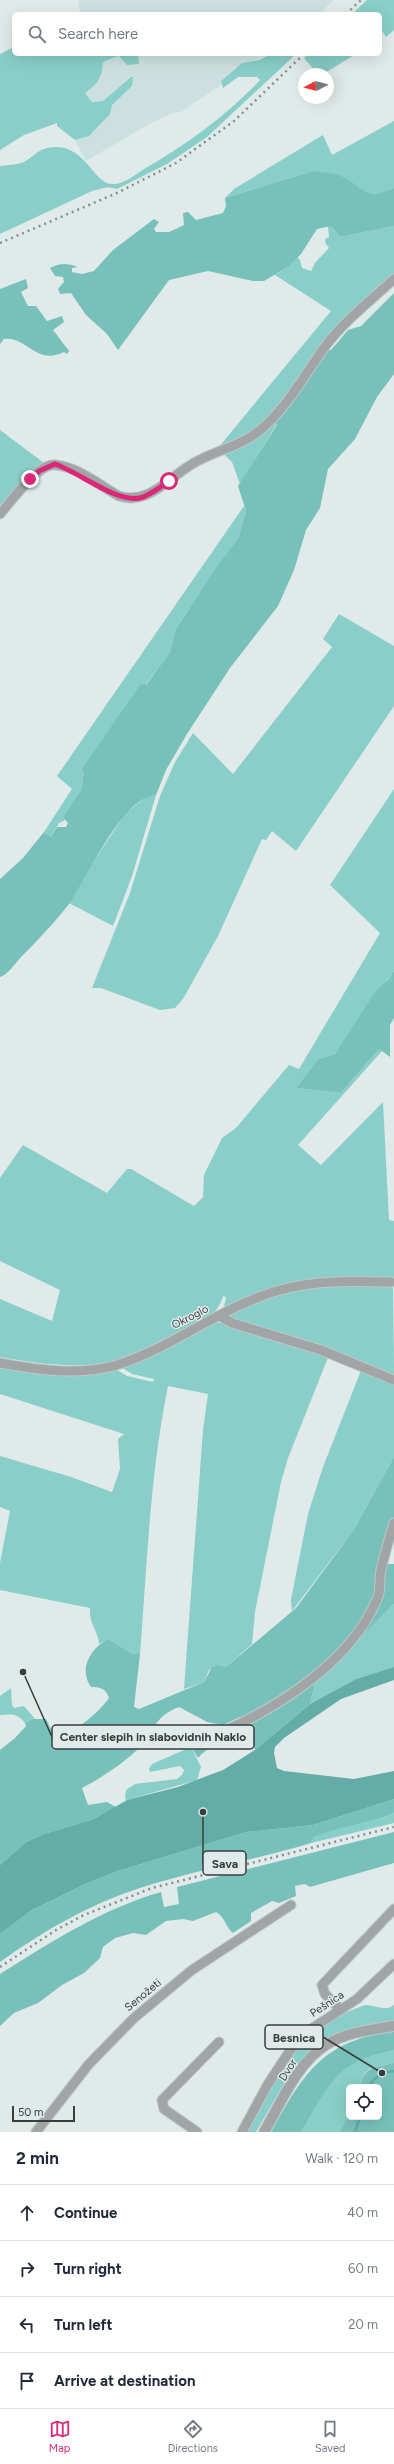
<!DOCTYPE html>
<html lang="en">
<head>
<meta charset="utf-8">
<style>
  body { margin:0; font-family:Figtree,sans-serif; background:#f2f2f3; color:#1f2937 }
  .controls { position:absolute; right:12px; bottom:12px; display:grid; overflow:hidden; border-radius:6px; box-shadow:0 4px 16px #0002 }
  .controls button { width:36px; height:36px; display:grid; place-items:center; padding:0; border:0; border-bottom:1px solid #e0e1e3; background:#fff; color:#1f2937; font:20px sans-serif }
  .compass { position:absolute; left:298px; top:68px; width:36px; height:36px; border-radius:50%; background:#fff; box-shadow:0 4px 16px #0002; rotate:263deg }
  .scale { position:absolute; left:12px; bottom:10px; width:63px; box-sizing:border-box; padding-left:4px; border:2px solid #393e3d; border-top:0; font-size:11px; line-height:14px; white-space:nowrap; color:#393e3d; -webkit-text-stroke:3px #dfeae9; paint-order:stroke }
  .stop { position:absolute; width:12px; height:12px; margin:-9px; border:3px solid #db2777; border-radius:50%; background:#fff }
  .stop.end { background:#db2777; border-color:#fff; box-shadow:0 1px 4px #0008 }
  .list { margin:0; padding:0; list-style:none }
  h2 { display:flex; justify-content:space-between; align-items:center; height:52px; margin:0; padding:0 16px; font-size:17px }
  h2 small { font-size:13px; font-weight:400; color:#747a83 }
  .list li { display:grid; grid-template-columns:26px 1fr auto; gap:12px; align-items:center; box-sizing:border-box; height:56px; padding:0 16px; border-top:1px solid #e0e1e3 }
  .list b { display:block; font-size:15px; white-space:nowrap }
  .list em { font-size:13px; font-style:normal; color:#747a83 }
  .icon { flex:none; width:22px; height:22px; fill:none; stroke:currentColor; stroke-width:2; stroke-linecap:round; stroke-linejoin:round }
  .map { position:relative; flex:none; width:394px; height:2132px; overflow:hidden }
  .search { position:absolute; background:#fff; box-shadow:0 4px 16px #0002; left:12px; right:12px; top:12px; height:44px; display:flex; align-items:center; gap:10px; box-sizing:border-box; padding:0 14px; border-radius:6px; color:#747a83; font-size:15px }
  .sheet { height:276px; background:#fff }
  nav { display:flex; justify-content:space-around; align-items:center; box-sizing:border-box; height:56px; border-top:1px solid #e0e1e3; background:#fff; font-size:11px; color:#747a83 }
  nav a { display:grid; justify-items:center; gap:2px }
  nav .on { color:#db2777 }
  .map>svg:first-child { display:block }
</style>
</head>
<body>
<div class="map">
<svg width="394" height="2132" viewBox="0 0 394 2132">
  <rect width="100%" height="100%" fill="#dfeae9"/>
  <!-- built -->
  <g fill="#cce1df">
    <path d="M78,0h256l-15,14h-239z"/>
    <path d="M138,54h133l-35,13 -15,14v4l-40,27 -9,1 -21,10 -65,38 -11,-21 14,-4 21,-22 2,-9 20,-19 -1,-9 -28,24 -11,1 -7,-9 15,-15 2,-14 4,-4 13,-4 8,9 11,-1z"/>
  </g>
  <!-- green -->
  <g fill="#89cec8">
    <path d="M367,0h27v30l-8,7 -6,-9v-14h-28z"/>
    <path d="M14,47v7h124l1,10 -12,1 -8,-9c-26,7 -11,8 -20,23 -3,6 -9,10 -14,14l7,9 11,-1 28,-24h2l-1,9 -20,19 -2,9 -21,22 -14,4 -18,-14v-3l-33,12 -24,15v-96z"/>
    <path d="M271,54h25l-89,83 -40,27 -50,25 -9,-2 -16,4 -92,43v-68c7,-1 18,-1 24,-4 14,-8 13,-14 32,-15 30,0 38,37 56,37 11,1 23,-9 32,-15 43,-25 82,-53 116,-89l-3,-3h-19l-15,11 -2,-7 21,-18 17,-3z"/>
    <path d="M308,54h48l-33,20h-5l-14,-16z"/>
    <path d="M394,121v67l-10,5 -16,1 -16,-10 -39,-13 -88,27 9,-9 89,-54 9,20z"/>
    <path d="M328,226h3l9,11 54,-11v49l-31,26 -91,113 -25,23 -29,11 113,-137 -56,-36 13,-8 9,-10 3,3 2,8 9,3 4,-8 14,-15 -4,-6 1,-4h3z"/>
    <path d="M274,421l3,3 -37,60 -8,-22 -9,-9z"/>
    <path d="M0,430l44,33 -44,47z"/>
    <path d="M244,506l2,5 -8,27 -24,32 -38,59 -6,23 -8,11 -81,107 3,2 -3,18 -18,27 2,3 -6,3 -8,14 -7,-5 28,-43 -15,-13z"/>
    <path d="M339,614l55,32v60l-98,145 -24,-20 -6,9 -4,-1 -44,97 -35,63 -8,9 -15,2 -59,-22h-9l38,-95 30,-97 15,-34 18,-29 40,41 99,-127 -9,-8z"/>
    <path d="M394,789v182l-59,83 -17,5 -22,29 45,5 38,-44 3,2 -84,94 23,20 62,-63 6,118 5,1v57l-62,1 -103,28h-5l2,-10 -3,-1c-6,21 -20,24 -37,33 -20,11 -40,22 -61,29 -40,13 -85,6 -125,-1v-58l52,22 8,-31 -60,-29v-83l23,-33 84,48 20,-24h4l63,37 9,-9 1,-22 18,-37 14,-10 53,-63 10,4 81,-136 -50,-48z"/>
    <path d="M148,795h8l-24,81 -19,50 -44,-23 15,-27 41,-62z"/>
    <path d="M337,1286h56l1,89 -157,-52 -7,-6c2,-10 61,-26 73,-28 11,-2 23,-2 34,-3z"/>
    <path d="M217,1322l112,33 -41,103 -7,24 -26,130 -3,32 -26,23 -7,-2 -10,5 -5,12 -20,7 19,-259 5,-36 -40,-8c-18,88 -21,179 -28,268h-7l-25,-15 -9,5c-1,-14 -10,-19 -9,-36l-90,-18v-27l10,-52 -10,-4v-51l71,21 41,15 8,-23 -2,-30 6,-5 -124,-40v-27l47,8 18,1 52,-6 10,6 26,6 1,-3 -22,-5 -11,-7z"/>
    <path d="M362,1368l32,17v72l-41,74 -61,80 -1,-11 17,-86 15,-47z"/>
    <path d="M394,1604v63l-38,12 -46,25 5,-21 7,-9z"/>
    <path d="M11,1688l1,17 2,3 10,-2 11,13 -10,4c-7,-10 -14,-9 -25,-8v-19z"/>
    <path d="M191,1747l10,20 -4,13 -70,20 -2,-1 1,-9 9,-6 42,-5 5,-4 2,-5 -4,-4 -30,6 -1,-3 3,-5z"/>
    <path d="M394,1813v10l-83,20 3,-6c10,-5 21,-9 32,-12 20,-5 29,-4 48,-12z"/>
    <path d="M365,2005c11,0 20,7 29,0v17c-22,3 -46,5 -66,16 -33,18 -53,63 -72,94h-10c30,-60 52,-104 119,-127z"/>
    <path d="M394,2050v13c-21,5 -29,1 -34,24h-11v28l-10,17h-38c12,-18 27,-51 44,-64 14,-10 32,-13 49,-18z"/>
  </g>
  <!-- forest -->
  <g fill="#78c1bb">
    <path d="M313,171c8,2 18,1 25,4 25,9 24,28 56,13v38l-54,11 -9,-11 -14,3 -16,25 -13,13 -24,14h-11l-45,-10 -39,9 -51,70 -11,-16 -21,-19 -15,-22 -11,1 -2,-5 6,-7 -1,-5 -8,-1 -5,-8c10,-5 17,-5 28,-1l-6,1v4l10,2 12,-3 19,-21 41,-31 5,3 -5,7 2,3h13l15,-7 -1,-12 5,-1 8,8 27,-7 3,-7 -1,-8z"/>
    <path d="M26,279l2,9 -7,4 7,14h8l11,15 15,-5 2,6 -11,8 16,21 -2,3 -3,-2c-28,14 -37,-16 -60,-13l-4,5v-55z"/>
    <path d="M394,293v81l-17,23 -22,42 -27,30 -8,39 -14,22 -12,40 -16,36 -48,62 -43,66 -21,36 -10,25c-33,1 -69,83 -87,109 -14,18 -31,36 -47,52 -6,6 -14,19 -22,21v-98l23,-21 21,-26 7,5 6,-10h9l2,-4 -5,-6 18,-27 3,-18 -3,-2 60,-86 5,1 24,-33 6,-23 38,-59 24,-32 8,-27 -8,-25 39,-61 -3,-4 52,-71h5l17,-20 13,-4z"/>
    <path d="M394,971v47l-4,7v32l-11,-8 -38,44 -45,-5 22,-29 17,-5 40,-62 13,-12z"/>
    <path d="M394,1457v79l-8,28h8v40l-53,52 -10,13 -9,5 -7,9 -5,21 -55,46 -5,-10c-17,-4 -41,4 -52,18l-7,-11 30,-11 23,-15 -4,-4 -17,8 -16,-3 -28,-15c-25,9 -24,24 -39,40 -13,14 -42,33 -58,41l6,17 19,-3 9,5 -22,12 -50,15 -18,8 -26,23v-115l15,-12 11,-12 -1,-3 9,-4h12l7,14c15,8 48,-23 56,-35 -3,-9 -8,-11 -18,-11 -13,-18 0,-39 17,-48l25,15h7l-6,53 5,2 65,-27 8,-15 7,-2 7,2 70,-59 57,-77z"/>
    <path d="M394,1799v14c-26,11 -52,12 -80,24l-3,6c-56,17 -115,27 -171,45 -50,16 -98,44 -140,74v-28l32,-24 53,-26 33,-13 128,-39 67,-7z"/>
    <path d="M394,1832v31l-84,24 -5,-3 -10,2 1,10 -17,7 -7,-2 -21,12v8l-18,12c-7,-5 -7,-15 -17,-21l-23,9 -10,-2 -17,2 -20,14 -13,-2 -18,5 -12,9 -3,11 -16,15 -22,12 -24,18 -24,10 -14,13v-52c51,-32 102,-65 161,-82l3,15 15,-3 -2,-17z"/>
    <path d="M394,2031v19c-17,5 -35,8 -49,19 -17,12 -32,45 -44,63h-30c33,-59 51,-91 123,-101z"/>
    <path d="M394,2063v69h-55l10,-17v2h30v-30h-19c5,-22 14,-19 34,-24z"/>
  </g>
  <!-- water -->
  <path fill="#63aca7" d="M394,1667v13l-53,19 -57,39 -9,9 -1,6 3,15 7,3 70,8 40,-8v28l-81,26 -67,7 -128,39 -33,13 -53,26 -32,24v-69l26,-23 18,-8 50,-15 33,-19 51,-13 45,-17 32,-20 55,-46 46,-25z"/>
  <g fill="none" stroke-linecap="round" stroke-linejoin="round">
    <!-- stream -->
    <g stroke="#63aca7" stroke-width="2.5">
      <path d="M369,2087c5,-11 13,-14 25,-16"/>
      <path d="M355,2132l5,-15"/>
    </g>
    <!-- minor casing -->
    <g stroke="#bec8c7" stroke-width="11">
      <g id="minor">
        <path d="M0,514c11,-12 38,-52 56,-49 22,2 45,21 63,31 28,9 48,-16 70,-30 22,-15 49,-18 70,-35 26,-20 46,-57 65,-83 20,-27 46,-47 70,-69"/>
        <path d="M220,1316l12,7 89,27 73,30"/>
        <path d="M0,1363c37,7 80,13 117,2 57,-18 105,-59 163,-75 36,-10 74,-9 111,-8"/>
        <path d="M199,1741c67,-25 151,-75 179,-144 3,-8 1,-19 3,-27 4,-16 8,-32 13,-47"/>
        <path d="M340,2009l-15,-15 -3,-9 72,-76"/>
        <path d="M36,2132l53,-68 45,-46 58,-48 99,-65"/>
        <path d="M197,2132l-33,-23 -2,-9 57,-58"/>
        <path d="M242,2132l26,-48 23,-35 20,-20 46,-30 37,-35"/>
      </g>
    </g>
    <!-- tertiary casing -->
    <g stroke="#bec8c7" stroke-width="12">
      <path id="tertiary" d="M264,2132c17,-29 33,-69 62,-87 20,-13 45,-15 68,-19"/>
    </g>
    <!-- minor -->
    <use href="#minor" stroke="#a1a5a5" stroke-width="9"/>
    <!-- tertiary -->
    <use href="#tertiary" stroke="#a1a5a5" stroke-width="10"/>
    <!-- rail -->
    <g stroke="#878f8e" stroke-width="2.5" stroke-dasharray="2 4" stroke-linecap="butt">
      <path d="M346,14l15,-14"/>
      <path d="M0,243l117,-50 59,-30 58,-42 70,-67"/>
      <path d="M0,1967l56,-37 28,-15 68,-27 242,-61"/>
    </g>
  </g>
  <g fill="none" stroke-linecap="round" stroke-linejoin="round">
    <!-- route -->
    <path stroke="#db2777" stroke-width="5" d="M30,479l9,-8 16,-7c24,8 61,39 85,34 11,-3 20,-11 29,-17"/>
  </g>
  <g text-anchor="middle" dominant-baseline="central" stroke-width="3" stroke-linejoin="round" paint-order="stroke">
    <!-- street labels -->
    <g font-size="11" fill="#393e3d" stroke="#dfeae9">
      <text transform="translate(190 1317) rotate(-27)">Okroglo</text>
      <text transform="translate(143 1995) rotate(-40)">Senožeti</text>
      <text transform="translate(327 2004) rotate(-33)">Pešnica</text>
      <text transform="translate(288 2070) rotate(-58)">Dvor</text>
    </g>
  </g>
  <!-- callouts -->
  <path fill="none" stroke="#393e3d" stroke-width="1.5" d="M23 1672L52 1737M203 1812L203 1863M382 2073L323 2037"/>
  <g fill="#393e3d" stroke="#dfeae9" stroke-width="1.5">
    <circle cx="23" cy="1672" r="4"/>
    <circle cx="203" cy="1812" r="4"/>
    <circle cx="382" cy="2073" r="4"/>
  </g>
  <g fill="#dfeae9" stroke="#393e3d" stroke-width="1.5">
    <rect x="52" y="1725" width="202" height="24" rx="4"/>
    <rect x="203" y="1851" width="43" height="24" rx="4"/>
    <rect x="265" y="2025" width="58" height="24" rx="4"/>
  </g>
  <g font-size="12" text-anchor="middle" font-weight="bold" fill="#393e3d">
    <text x="153" y="1741">Center slepih in slabovidnih Naklo</text>
    <text x="225" y="1868">Sava</text>
    <text x="294" y="2042">Besnica</text>
  </g>
</svg>
<div class="controls">
<button><svg class="icon" aria-label="locate" viewBox="0 0 24 24"><circle cx="12" cy="12" r="6"/><path d="M12 2v4M12 18v4M2 12h4M18 12h4"/></svg></button>
</div>
<svg class="compass" viewBox="-18 -18 36 36"><path d="M0-13l5 13h-10z" fill="#e53935"/><path d="M0 13l5-13h-10z" fill="#747a83"/></svg>
<div class="scale">50 m</div>
<div class="stop" style="left:169px;top:481px"></div>
<div class="stop end" style="left:30px;top:479px"></div>
<div class="search"><svg class="icon" aria-label="search" viewBox="0 0 24 24"><circle cx="10" cy="10" r="6"/><path d="M15 15l6 6"/></svg>Search here</div>
</div>
<section class="sheet">
<h2>2 min<small>Walk · 120 m</small></h2>
<ul class="list">
<li><svg class="icon" aria-label="ahead" viewBox="0 0 24 24"><path d="M12 20V5M6 11l6-6 6 6"/></svg><div><b>Continue</b></div><em>40 m</em></li>
<li><svg class="icon" aria-label="right" viewBox="0 0 24 24"><path d="M7 20v-9h11M14 6l5 5-5 5"/></svg><div><b>Turn right</b></div><em>60 m</em></li>
<li><svg class="icon" aria-label="left" viewBox="0 0 24 24"><path d="M17 20v-9H6M10 6l-5 5 5 5"/></svg><div><b>Turn left</b></div><em>20 m</em></li>
<li><svg class="icon" aria-label="arrive" viewBox="0 0 24 24"><path d="M6 21V4h12l-3 4 3 4H6"/></svg><div><b>Arrive at destination</b></div></li>
</ul>
</section>
<nav>
<a class="on"><svg class="icon" aria-label="map" viewBox="0 0 24 24"><path d="M3 6l6-2 6 2 6-2v14l-6 2-6-2-6 2zM9 4v14M15 6v14"/></svg>Map</a>
<a><svg class="icon" aria-label="directions" viewBox="0 0 24 24"><path d="M12 3l9 9-9 9-9-9zM9 14v-3h6M13 9l2 2-2 2"/></svg>Directions</a>
<a><svg class="icon" aria-label="saved" viewBox="0 0 24 24"><path d="M7 4h10v16l-5-4-5 4z"/></svg>Saved</a>
</nav>
</body>
</html>
